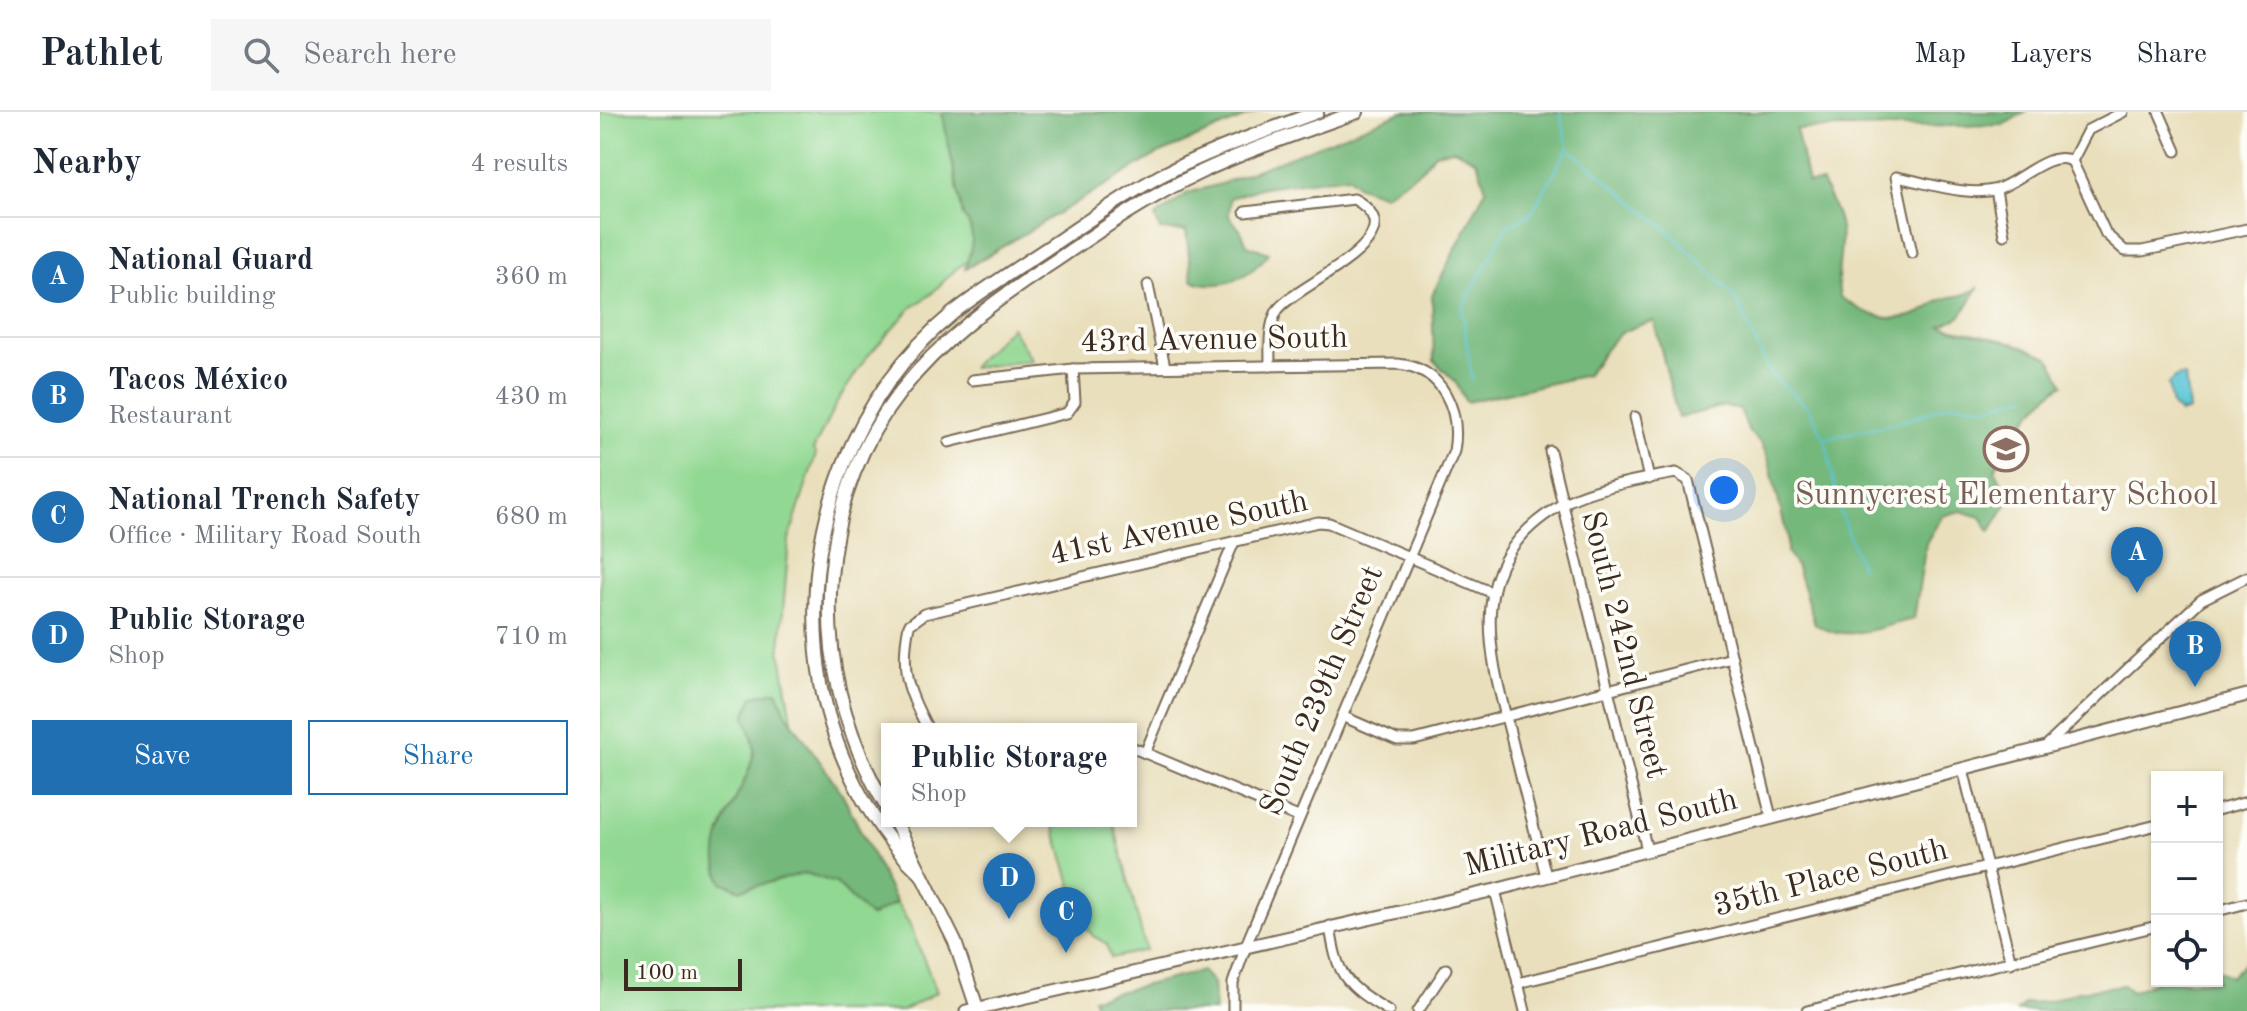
<!DOCTYPE html>
<html lang="en">
<head>
<meta charset="utf-8">
<style>
  body { margin:0; font-family:"Old Standard TT",serif; background:#f6f6f7; color:#1f2937 }
  .controls { position:absolute; right:24px; bottom:24px; display:grid; overflow:hidden; border-radius:0px; box-shadow:0 2px 6px #0004 }
  .controls button { width:72px; height:72px; display:grid; place-items:center; padding:0; border:0; border-bottom:2px solid #e0e1e3; background:#fff; color:#1f2937; font:40px sans-serif }
  .scale { position:absolute; left:24px; bottom:20px; width:118px; box-sizing:border-box; padding-left:8px; border:4px solid #3b2a1e; border-top:0; font-size:22px; line-height:28px; white-space:nowrap; color:#3b2a1e; -webkit-text-stroke:6px #fdfcf7; paint-order:stroke }
  .you { position:absolute; left:1124px; top:378px; width:28px; height:28px; margin:-20px; border:6px solid #fff; border-radius:50%; background:#1a73e8; box-shadow:0 0 0 12px #1a73e833 }
  .badge { display:grid; place-items:center; width:52px; height:52px; border-radius:50%; background:#1f6fb2; color:#fff; font-size:26px; font-weight:700 }
  .pin { position:absolute; translate:-50% -66px; filter:drop-shadow(0 2px 4px #0008) }
  .pin::after { content:''; position:absolute; top:42px; width:28px; height:24px; background:inherit; clip-path:polygon(0 0,100% 0,50% 100%) }
  .popup { position:absolute; left:281px; top:611px; width:256px; height:104px; box-sizing:border-box; display:grid; place-content:center; border-radius:0px; background:#fff; filter:drop-shadow(0 2px 6px #0005); font-size:26px; white-space:nowrap; color:#747a83 }
  .popup b { font-size:30px; color:#1f2937 }
  .popup::after { content:''; position:absolute; left:50%; top:100%; margin-left:-16px; border:16px solid transparent; border-top-color:#fff }
  .list { margin:0; padding:0; list-style:none }
  h2 { display:flex; justify-content:space-between; align-items:center; height:104px; margin:0; padding:0 32px; font-size:34px }
  h2 small { font-size:26px; font-weight:400; color:#747a83 }
  .list li { display:grid; grid-template-columns:52px 1fr auto; gap:24px; align-items:center; box-sizing:border-box; height:120px; padding:0 32px; border-top:2px solid #e0e1e3 }
  .list b { display:block; font-size:30px; white-space:nowrap }
  .list p { margin:0; font-size:26px; white-space:nowrap; color:#747a83 }
  .list em { font-size:26px; font-style:normal; color:#747a83 }
  .actions { display:flex; gap:16px; padding:24px 32px }
  .actions a { flex:1; padding:18px 0; border:2px solid #1f6fb2; border-radius:0px; text-align:center; font-size:28px; color:#1f6fb2 }
  .actions .main { background:#1f6fb2; color:#fff }
  .icon { flex:none; width:44px; height:44px; fill:none; stroke:currentColor; stroke-width:2; stroke-linecap:round; stroke-linejoin:round }
  .map { position:relative; flex:none; width:1647px; height:899px; overflow:hidden }
  header { display:flex; align-items:center; gap:48px; box-sizing:border-box; height:112px; padding:0 40px; background:#fff; border-bottom:2px solid #e0e1e3 }
  header strong { font-size:38px }
  nav { display:flex; gap:44px; margin-inline-start:auto; font-size:28px }
  .search { width:560px; height:72px; background:#f6f6f7; display:flex; align-items:center; gap:20px; box-sizing:border-box; padding:0 28px; border-radius:0px; color:#747a83; font-size:30px }
  main { display:flex }
  aside { flex:1; background:#fff }
  .map>svg:first-child { display:block }
</style>
</head>
<body>
<header>
<strong>Pathlet</strong>
<div class="search"><svg class="icon" aria-label="search" viewBox="0 0 24 24"><circle cx="10" cy="10" r="6"/><path d="M15 15l6 6"/></svg>Search here</div>
<nav><a>Map</a><a>Layers</a><a>Share</a></nav>
</header>
<main>
<aside>
<h2>Nearby<small>4 results</small></h2>
<ul class="list">
<li><span class="badge">A</span><div><b>National Guard</b><p>Public building</p></div><em>360 m</em></li>
<li><span class="badge">B</span><div><b>Tacos México</b><p>Restaurant</p></div><em>430 m</em></li>
<li><span class="badge">C</span><div><b>National Trench Safety</b><p>Office · Military Road South</p></div><em>680 m</em></li>
<li><span class="badge">D</span><div><b>Public Storage</b><p>Shop</p></div><em>710 m</em></li>
</ul>
<div class="actions"><a class="main">Save</a><a>Share</a></div>
</aside>
<div class="map">
<svg width="1647" height="899" viewBox="0 0 1647 899">
  <rect width="100%" height="100%" fill="#fdfcf7"/>
  <filter id="ink" filterUnits="userSpaceOnUse"><feTurbulence type="fractalNoise" baseFrequency=".0125" numOctaves="2"/><feDisplacementMap in="SourceGraphic" scale="16" xChannelSelector="R" yChannelSelector="G"/><feConvolveMatrix kernelMatrix="1 2 1 2 8 2 1 2 1" color-interpolation-filters="sRGB"/></filter>
  <filter id="wash" filterUnits="userSpaceOnUse"><feTurbulence type="fractalNoise" baseFrequency=".006" numOctaves="4" result="noise"/><feDisplacementMap in="SourceGraphic" scale="32" xChannelSelector="R" yChannelSelector="G"/><feGaussianBlur stdDeviation="1.8" result="paint"/><feColorMatrix in="noise" values="0 0 0 0 0 0 0 0 0 0 0 0 0 0 0 0 0 1.4 0 .05"/><feComposite in="paint" operator="in"/></filter>
  <g filter="url(#wash)">
    <rect width="100%" height="100%" fill="#e9dfbc"/>
    <!-- green -->
    <g fill="#91d892" stroke="#668158" stroke-width="2">
      <path d="M0,0h575l-219,157 -26,26 -19,13 -45,50 -29,44 -24,48 3,4 -27,85 -9,110 12,71 6,21 111,182 28,69 -35,19h-302z"/>
      <path d="M411,215l21,33 -60,8 3,-5z"/>
      <path d="M452,709h61l33,129 -35,8 -4,-14 -14,-8 -10,-13z"/>
    </g>
    <!-- forest -->
    <g fill="#74b87c" stroke="#58714d" stroke-width="2">
      <path d="M342,0h315l-101,43 -191,114c6,-20 13,-36 -2,-53z"/>
      <path d="M802,0h623l-22,13 -207,4 12,54 14,-1c5,13 14,27 17,41 6,25 -5,49 1,74 26,18 51,29 82,15 8,-4 15,-11 22,-13 15,-4 22,-3 35,-12l-19,30 -19,9 70,16 38,15 15,27c-28,15 -53,57 -69,85l14,32 -19,31 -9,-15 -20,-6 -19,5 -16,27 -12,76c-32,6 -68,26 -99,5l-18,-56 -10,-15v-17l-18,-75 -7,-17 -13,-12 -9,-22 -16,-4 -46,12 -24,-97c-45,11 -41,20 -67,54l-121,27 -11,-21 -21,-20 -2,-66 54,-106 -9,-28 -23,-12 -19,4 -15,18 -36,24 -26,-9 -10,-10 -85,11 -33,11 -1,18 12,15 6,14 22,8c-18,24 -49,39 -77,27l-6,-49 -26,-1 -5,-13 33,-24 33,-9z"/>
      <path d="M177,579l9,22 56,80 54,110 -26,14 -34,-34 -31,-10 -65,17 -18,-8c-20,-46 23,-85 32,-130 2,-10 -6,-26 -9,-36l8,-20z"/>
      <path d="M1647,848v51h-230l8,-7 23,-3 31,-10 44,-6 8,7 26,-11h60v-12l14,8z"/>
      <path d="M602,859l11,12 2,28h-117l-5,-13z"/>
    </g>
    <!-- water -->
    <path fill="#5cc6d6" stroke="#4c787a" stroke-width="2" d="M1578,264h7l4,34 -9,3 -8,-7 -4,-22z"/>
    <g fill="none" stroke-linecap="round" stroke-linejoin="round">
      <!-- stream -->
      <g stroke="#5cc6d6" stroke-width="2">
        <path d="M960,0l8,36 102,84 65,65 36,78 38,33 16,31 15,73 21,56"/>
        <path d="M872,268l-10,-72 46,-83 23,-11 37,-66"/>
        <path d="M1226,326l78,-17 49,-18 33,4 41,-11"/>
      </g>
    </g>
  </g>
  <g filter="url(#ink)">
    <g fill="none" stroke-linecap="round" stroke-linejoin="round">
      <!-- minor casing -->
      <g stroke="#786955" stroke-width="13">
        <g id="minor">
          <path d="M1559,0l17,39"/>
          <path d="M1472,49l34,73 19,17h17l105,-22"/>
          <path d="M1472,49l16,-31 35,-18"/>
          <path d="M1396,78l8,45"/>
          <path d="M645,100l109,-13c70,39 -62,86 -77,112 -9,16 -7,38 -7,55"/>
          <path d="M1312,141l-16,-76c30,5 72,21 101,12 22,-6 52,-40 75,-28"/>
          <path d="M548,173l17,82"/>
          <path d="M372,268l101,-11 325,-5c45,4 63,47 56,87l-205,487 -16,45v28"/>
          <path d="M1035,305l14,62"/>
          <path d="M349,330l118,-29 8,-11 -2,-33"/>
          <path d="M950,339l97,399"/>
          <path d="M742,604l55,24h17l318,-82"/>
          <path d="M328,617c-21,-39 -28,-59 -19,-104l15,-11 394,-92 11,1 164,70"/>
          <path d="M1446,634l155,-146 46,-23"/>
          <path d="M531,635l167,70"/>
          <path d="M545,641l89,-211"/>
          <path d="M1363,657l48,194"/>
          <path d="M1617,698l30,-8"/>
          <path d="M946,764c-11,-45 -23,-90 -34,-136 -23,-88 -50,-176 47,-234 29,-18 84,-27 117,-33l12,7 83,337"/>
          <path d="M895,778l30,121"/>
          <path d="M1617,799l30,-8"/>
          <path d="M730,814c7,50 15,59 59,85"/>
          <path d="M918,871l639,-158"/>
          <path d="M818,899l28,-42"/>
          <path d="M1207,899l350,-85"/>
        </g>
      </g>
      <!-- major casing -->
      <g stroke="#786955" stroke-width="15">
        <path id="major" d="M366,899l529,-121 752,-195"/>
      </g>
      <!-- highway casing -->
      <g stroke="#786955" stroke-width="16">
        <g id="highway">
          <path d="M287,696c-42,-72 -63,-147 -56,-231 13,-157 100,-235 224,-316 47,-32 93,-64 144,-88 51,-24 105,-42 158,-61"/>
          <path d="M295,709l60,121 23,69"/>
          <path d="M320,761c-58,-54 -96,-141 -103,-220 -12,-128 36,-258 136,-340 28,-22 60,-42 90,-62 38,-25 76,-53 117,-75 50,-26 104,-44 157,-64"/>
        </g>
      </g>
      <!-- minor -->
      <use href="#minor" stroke="#fff" stroke-width="9"/>
      <!-- major -->
      <use href="#major" stroke="#fff" stroke-width="11"/>
      <!-- highway -->
      <use href="#highway" stroke="#fff" stroke-width="12"/>
    </g>
  </g>
  <!-- icons -->
  <defs>
    <g id="school-ring" transform="scale(2.3)"><circle r="9.5" fill="#fdfcf7" stroke="#8d6e63" stroke-width="1.5"/><path d="M0-5L7-2L0 1L-7-2ZM-4 1L0 2.5L4 1V4Q0 6-4 4Z" fill="#8d6e63"/></g>
  </defs>
  <g fill-rule="evenodd">
    <use href="#school-ring" x="1406" y="337"/>
  </g>
  <g text-anchor="middle" dominant-baseline="central" stroke-width="7" stroke-linejoin="round" paint-order="stroke">
    <!-- street labels -->
    <g font-size="32" fill="#3b2a1e" stroke="#fdfcf7">
      <text transform="translate(614 229) rotate(-1)">43rd Avenue South</text>
      <text transform="translate(579 417) rotate(-12)">41st Avenue South</text>
      <text transform="translate(1023 533) rotate(76)">South 242nd Street</text>
      <text transform="translate(723 579) rotate(-67)">South 239th Street</text>
      <text transform="translate(1001 722) rotate(-14)">Military Road South</text>
      <text transform="translate(1231 767) rotate(-14)">35th Place South</text>
    </g>
    <!-- education labels -->
    <g font-size="32" fill="#785e54" stroke="#fdfcf7">
      <text x="1406" y="384">Sunnycrest Elementary School</text>
    </g>
  </g>
</svg>
<div class="controls">
<button>+</button>
<button>−</button>
<button><svg class="icon" aria-label="locate" viewBox="0 0 24 24"><circle cx="12" cy="12" r="6"/><path d="M12 2v4M12 18v4M2 12h4M18 12h4"/></svg></button>
</div>
<div class="scale">100 m</div>
<div class="you"></div>
<div class="pin badge" style="left:1537px;top:481px">A</div>
<div class="pin badge" style="left:1595px;top:575px">B</div>
<div class="pin badge" style="left:466px;top:841px">C</div>
<div class="pin badge" style="left:409px;top:807px">D</div>
<div class="popup"><b>Public Storage</b>Shop</div>
</div>
</main>
</body>
</html>
